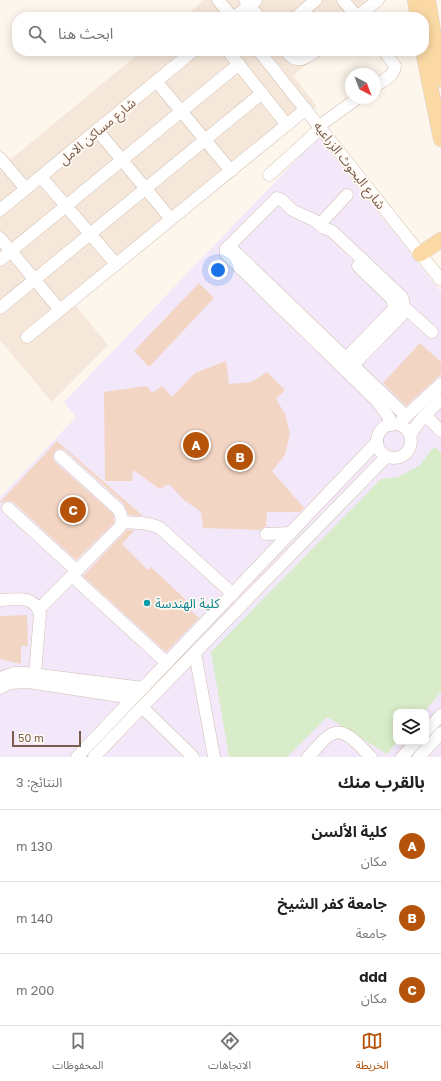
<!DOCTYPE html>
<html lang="ar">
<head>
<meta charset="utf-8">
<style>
  body { margin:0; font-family:"Golos Text","Noto Sans Arabic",sans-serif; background:#f2f2f2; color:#202124; direction:rtl }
  .controls { position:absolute; right:12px; bottom:12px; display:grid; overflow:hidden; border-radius:8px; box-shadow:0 2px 10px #0003 }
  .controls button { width:36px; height:36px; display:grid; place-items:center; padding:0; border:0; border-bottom:1px solid #e0e0e0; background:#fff; color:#202124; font:20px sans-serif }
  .compass { position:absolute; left:345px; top:68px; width:36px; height:36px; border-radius:50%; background:#fff; box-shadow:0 2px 10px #0003; rotate:138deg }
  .scale { position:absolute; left:12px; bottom:10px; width:69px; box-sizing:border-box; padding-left:4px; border:2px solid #7a5c4d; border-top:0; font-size:11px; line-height:14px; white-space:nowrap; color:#7a5c4d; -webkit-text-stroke:3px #fffaf3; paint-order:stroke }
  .you { position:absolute; left:218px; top:270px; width:14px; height:14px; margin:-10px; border:3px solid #fff; border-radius:50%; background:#1a73e8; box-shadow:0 0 0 6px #1a73e833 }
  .badge { display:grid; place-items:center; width:26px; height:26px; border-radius:50%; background:#b45309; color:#fff; font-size:13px; font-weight:700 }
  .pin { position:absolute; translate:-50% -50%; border:2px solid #fff; box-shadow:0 1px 4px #0006 }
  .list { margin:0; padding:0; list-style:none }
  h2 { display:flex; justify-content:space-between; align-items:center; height:52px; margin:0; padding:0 16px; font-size:17px }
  h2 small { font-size:13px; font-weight:400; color:#757577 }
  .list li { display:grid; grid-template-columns:26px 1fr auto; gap:12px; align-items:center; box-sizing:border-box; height:72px; padding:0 16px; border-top:1px solid #e0e0e0 }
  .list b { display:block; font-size:15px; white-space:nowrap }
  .list p { margin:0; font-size:13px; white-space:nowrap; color:#757577 }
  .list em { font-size:13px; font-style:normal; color:#757577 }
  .icon { flex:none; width:22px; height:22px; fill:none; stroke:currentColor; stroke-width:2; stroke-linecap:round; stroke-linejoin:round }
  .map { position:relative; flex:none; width:441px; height:757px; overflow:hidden; direction:ltr }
  .search { position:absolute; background:#fff; box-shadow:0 2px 10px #0003; left:12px; right:12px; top:12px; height:44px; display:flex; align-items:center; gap:10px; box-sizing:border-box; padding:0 14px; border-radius:16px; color:#757577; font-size:15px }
  .sheet { height:268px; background:#fff }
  nav { display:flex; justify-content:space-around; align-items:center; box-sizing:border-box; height:56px; border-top:1px solid #e0e0e0; background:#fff; font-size:11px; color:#757577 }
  nav a { display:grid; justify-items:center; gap:2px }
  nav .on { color:#b45309 }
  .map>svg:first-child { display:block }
</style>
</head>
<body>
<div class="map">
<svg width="441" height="757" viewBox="0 0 441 757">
  <rect width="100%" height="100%" fill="#fdf6ec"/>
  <!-- residential -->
  <g fill="#f5e8da">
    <path d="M204,0h182l-21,17h-181z"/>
    <path d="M142,51h182l-31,25 24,30 -243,198 34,41 -56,57 -52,-62v-172z"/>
  </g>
  <!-- education -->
  <path fill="#f3e8fa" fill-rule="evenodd" d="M318,137l87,109 36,46v465h-441v-260l76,-80 -12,-15zM396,712h30v30h-30z"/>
  <!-- green -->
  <path fill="#d8ecc9" d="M435,447l6,6v239l-17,20h-28v30h1l-10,12 -60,-37 -40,40h-58l-18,-105 170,-173 17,-2 21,-11 13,-17z"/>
  <!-- building -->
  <g fill="#f3d5c3">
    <path d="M199,283l15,15 -65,69 -15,-16z"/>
    <path d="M420,343l21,19v12l-35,32 -23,-23z"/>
    <path d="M226,361l3,23 22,-2 16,-10 18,18 -9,9 9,15 5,20 -5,21 -13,16 32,37 -4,4h-33l-1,14 -4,2 -2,2 -57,-2 -2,-16 -17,-12 -15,-16 -9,5 -27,-19 -1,11h-27l-1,-89 43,-6 5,7 10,-7 10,11 23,-24z"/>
    <path d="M57,441l86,75 -14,-1 -5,-11 -59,-54 -4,-1h-4l-2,2 -2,4v4l2,3 58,52 1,4v5l-38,37 -63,-58 -3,-1h-4l-4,2 -2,-1z"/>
    <path d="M127,530h8l-13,14 26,26 3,-3 36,34 -2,4 14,13 -33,34 -83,-76z"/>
    <path d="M27,615l1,31h-7v18l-21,-5v-43z"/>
  </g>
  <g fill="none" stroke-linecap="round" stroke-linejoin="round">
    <!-- minor casing -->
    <g stroke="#d1beb0" stroke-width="13">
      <g id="minor">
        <path d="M218,0l14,17"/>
        <path d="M245,0l14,17"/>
        <path d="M343,0l14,17 21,-17"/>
        <path d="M235,17l21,-17"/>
        <path d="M296,17l20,-17"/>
        <path d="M228,51l59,74"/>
        <path d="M259,51l182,229"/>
        <path d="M286,51c10,13 18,9 30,0"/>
        <path d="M156,81l75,90"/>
        <path d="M375,86c8,-5 19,-10 20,-20l-11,-15"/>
        <path d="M319,126l39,-28"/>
        <path d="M97,130l74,89"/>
        <path d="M0,158l26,31"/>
        <path d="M269,175l52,-47"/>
        <path d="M41,177l75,87"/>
        <path d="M0,210l193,-159"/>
        <path d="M320,224l27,-29"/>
        <path d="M0,238l60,72"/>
        <path d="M229,246l177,170"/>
        <path d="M0,260l239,-196"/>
        <path d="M399,306l5,1 28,25"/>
        <path d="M0,308l262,-215"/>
        <path d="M27,337l279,-228"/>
        <path d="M346,358l46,-47 2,-6 -2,-6 -34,-33"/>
        <path d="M353,365l48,-49c4,-7 4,-12 1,-19l-70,-66 -8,-3 -10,-8 -18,-8 -4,-2 -10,-10 -5,-2 -51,51v5l151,147 11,15 3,9"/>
        <path d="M425,415l16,16"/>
        <path d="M401,421l40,-37"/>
        <circle cx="394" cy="441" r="17"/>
        <path d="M410,435l9,-13 22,-23"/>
        <path d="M8,508l69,63"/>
        <path d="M122,522c13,1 27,0 38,6l73,66"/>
        <path d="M266,534l25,-1"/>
        <path d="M72,576l95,87"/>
        <path d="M0,600c17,0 34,-6 40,14l-5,60"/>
        <path d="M39,609l81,-82c3,-6 2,-10 -1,-17l-59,-54"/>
        <path d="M195,653l19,104"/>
        <path d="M0,678l14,-5h10l119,15"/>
        <path d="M0,688l10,-5 18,-1 105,16"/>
        <path d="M142,707l51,50"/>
        <path d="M426,731l15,-16"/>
        <path d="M77,757l300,-315"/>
        <path d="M94,757l48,-50 245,-251"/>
        <path d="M308,757c7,-7 14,-17 22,-22 15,-10 31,13 41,22"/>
        <path d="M402,757l14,-15"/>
        <path d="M419,757l22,-24"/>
      </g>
    </g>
    <!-- major casing -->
    <g stroke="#dad1cd" stroke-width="16">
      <g id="major">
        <path d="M415,0l3,17"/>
        <path d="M428,0l13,79"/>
        <path d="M423,51l18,88"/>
        <path d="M420,254l21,-14"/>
      </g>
    </g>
    <!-- minor -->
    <use href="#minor" stroke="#fff" stroke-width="12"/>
    <!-- major -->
    <use href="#major" stroke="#fbd9a5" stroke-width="15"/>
  </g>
  <!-- markers -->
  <circle fill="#0f9aa8" stroke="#fffaf3" stroke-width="1.5" cx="147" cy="603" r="4"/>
  <g text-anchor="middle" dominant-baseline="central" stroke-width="3.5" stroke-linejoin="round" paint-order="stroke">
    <!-- street labels -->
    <g font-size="13" fill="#7a5c4d" stroke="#fffaf3">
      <text transform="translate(97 131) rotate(-40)">شارع مساكن الامل</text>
      <text transform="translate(350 165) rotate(52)">شارع البحوث الزراعيه</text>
    </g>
    <!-- culture labels -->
    <g font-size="13" fill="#0d838f" stroke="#fffaf3" text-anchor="start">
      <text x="155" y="603">كلية الهندسة</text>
    </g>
  </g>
</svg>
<div class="controls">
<button><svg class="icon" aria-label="layers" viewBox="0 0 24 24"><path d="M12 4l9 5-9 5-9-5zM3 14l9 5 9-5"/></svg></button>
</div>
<svg class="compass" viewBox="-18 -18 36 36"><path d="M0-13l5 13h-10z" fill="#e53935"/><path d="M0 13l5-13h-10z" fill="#757577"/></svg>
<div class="scale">50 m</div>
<div class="you"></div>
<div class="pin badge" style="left:196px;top:445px">A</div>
<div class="pin badge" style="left:240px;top:457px">B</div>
<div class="pin badge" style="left:73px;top:510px">C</div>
<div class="search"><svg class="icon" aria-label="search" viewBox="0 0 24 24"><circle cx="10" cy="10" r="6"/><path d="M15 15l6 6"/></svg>ابحث هنا</div>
</div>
<section class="sheet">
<h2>بالقرب منك<small>النتائج: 3</small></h2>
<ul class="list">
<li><span class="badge">A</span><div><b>كلية الألسن</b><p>مكان</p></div><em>130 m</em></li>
<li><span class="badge">B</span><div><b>جامعة كفر الشيخ</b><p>جامعة</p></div><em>140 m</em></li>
<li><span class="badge">C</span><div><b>ddd</b><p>مكان</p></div><em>200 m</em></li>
</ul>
</section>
<nav>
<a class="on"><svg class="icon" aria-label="map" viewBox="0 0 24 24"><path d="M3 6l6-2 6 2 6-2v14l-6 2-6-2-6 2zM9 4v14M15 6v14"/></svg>الخريطة</a>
<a><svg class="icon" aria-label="directions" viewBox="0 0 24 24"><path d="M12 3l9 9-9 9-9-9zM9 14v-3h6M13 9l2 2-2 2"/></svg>الاتجاهات</a>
<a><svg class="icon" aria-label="saved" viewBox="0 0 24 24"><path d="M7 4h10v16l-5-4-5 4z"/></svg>المحفوظات</a>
</nav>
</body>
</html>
